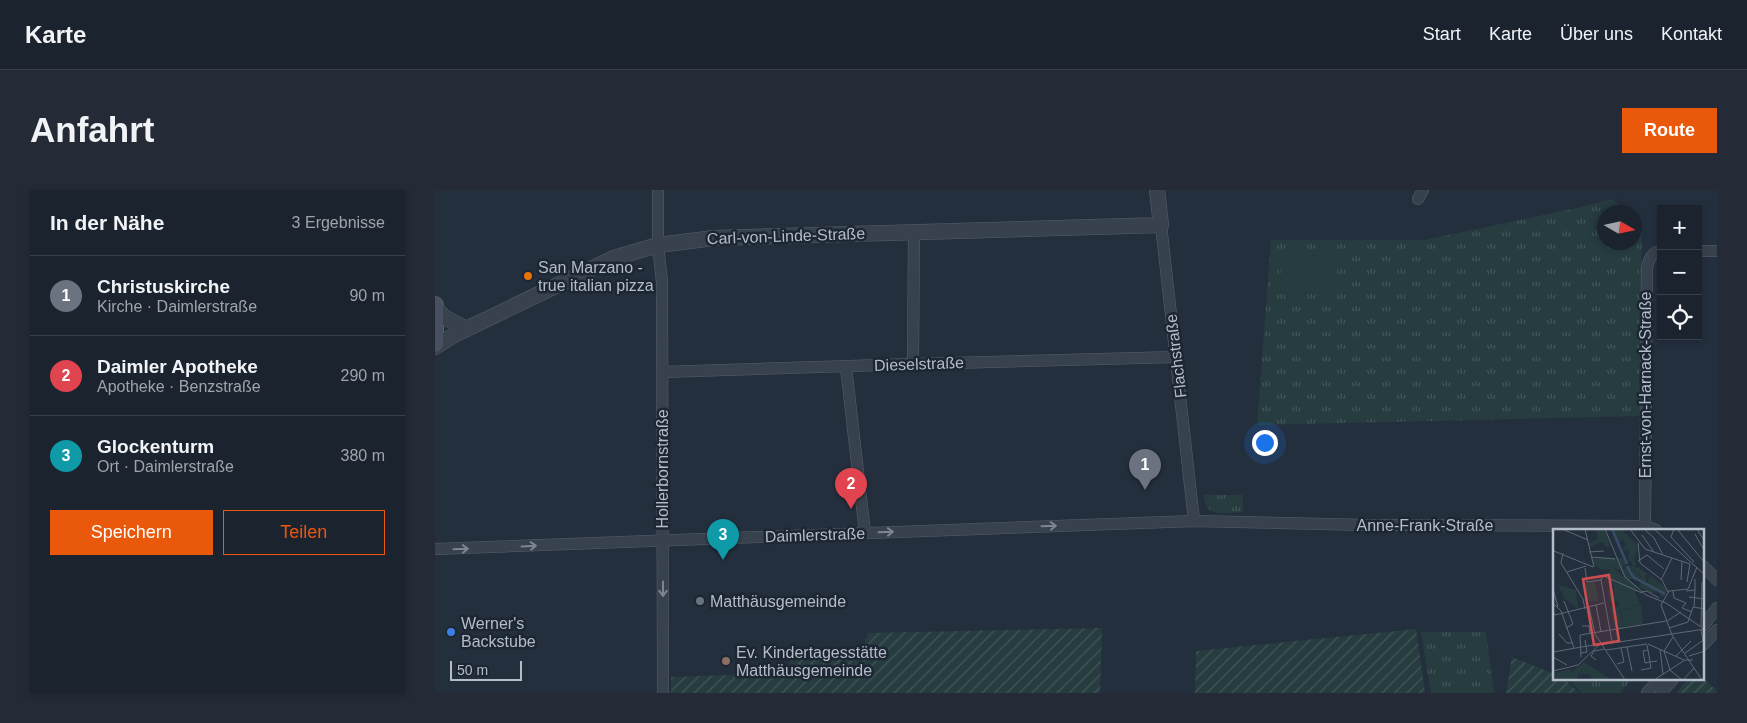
<!DOCTYPE html>
<html lang="de">
<head>
<meta charset="utf-8">
<style>
  body { margin:0; font-family:Helvetica,sans-serif; background:#242b36; color:#f1f3f6 }
  .controls { position:absolute; right:15px; top:15px; display:grid; overflow:hidden; border-radius:0px; box-shadow:0 2px 8px #0003 }
  .controls button { width:45px; height:45px; display:grid; place-items:center; padding:0; border:0; border-bottom:1px solid #39404a; background:#1b232e; color:#f1f3f6; font:25px sans-serif }
  .compass { position:absolute; left:1162px; top:15px; width:45px; height:45px; border-radius:50%; background:#1b232e; box-shadow:0 2px 8px #0003; rotate:99deg }
  .scale { position:absolute; left:15px; bottom:12px; width:72px; box-sizing:border-box; padding-left:5px; border:2px solid #b4bcc9; border-top:0; font-size:14px; line-height:18px; white-space:nowrap; color:#b4bcc9; -webkit-text-stroke:4px #1d2633; paint-order:stroke }
  .you { position:absolute; left:829px; top:252px; width:18px; height:18px; margin:-12px; border:4px solid #fff; border-radius:50%; background:#1a73e8; box-shadow:0 0 0 8px #1a73e833 }
  .badge { display:grid; place-items:center; width:32px; height:32px; border-radius:50%; background:#ea580c; color:#fff; font-size:16px; font-weight:700 }
  .pin { position:absolute; translate:-50% -41px; filter:drop-shadow(0 1px 2px #0008) }
  .pin::after { content:''; position:absolute; top:26px; width:18px; height:15px; background:inherit; clip-path:polygon(0 0,100% 0,50% 100%) }
  .list { margin:0; padding:0; list-style:none }
  h2 { display:flex; justify-content:space-between; align-items:center; height:65px; margin:0; padding:0 20px; font-size:21px }
  h2 small { font-size:16px; font-weight:400; color:#a0a4aa }
  .list li { display:grid; grid-template-columns:32px 1fr auto; gap:15px; align-items:center; box-sizing:border-box; height:80px; padding:0 20px; border-top:1px solid #39404a }
  .list b { display:block; font-size:19px; white-space:nowrap }
  .list p { margin:0; font-size:16px; white-space:nowrap; color:#a0a4aa }
  .list em { font-size:16px; font-style:normal; color:#a0a4aa }
  .actions { display:flex; gap:10px; padding:15px 20px }
  .actions a { flex:1; padding:11px 0; border:1px solid #ea580c; border-radius:0px; text-align:center; font-size:18px; color:#ea580c }
  .actions .main { background:#ea580c; color:#fff }
  .icon { flex:none; width:28px; height:28px; fill:none; stroke:currentColor; stroke-width:2; stroke-linecap:round; stroke-linejoin:round }
  .map { position:relative; flex:none; width:1282px; height:503px; overflow:hidden; border-radius:0px }
  header { display:flex; align-items:center; gap:30px; box-sizing:border-box; height:70px; padding:0 25px; background:#1b232e; border-bottom:1px solid #39404a }
  header strong { font-size:24px }
  nav { display:flex; gap:28px; margin-inline-start:auto; font-size:18px }
  .intro { display:flex; align-items:center; justify-content:space-between; box-sizing:border-box; height:120px; padding:0 30px }
  h1 { margin:0; font-size:35px }
  .button { padding:12px 22px; border-radius:0px; background:#ea580c; color:#fff; font-size:18px; font-weight:700 }
  main { display:flex; gap:30px; padding:0 30px }
  aside { flex:1; background:#1b232e; border-radius:0px; box-shadow:0 2px 8px #0003 }
  .map>svg:first-child { display:block }
</style>
</head>
<body>
<header>
<strong>Karte</strong>
<nav><a>Start</a><a>Karte</a><a>Über uns</a><a>Kontakt</a></nav>
</header>
<div class="intro"><h1>Anfahrt</h1><a class="button">Route</a></div>
<main>
<aside>
<h2>In der Nähe<small>3 Ergebnisse</small></h2>
<ul class="list">
<li><span class="badge" style="background:#6b7280">1</span><div><b>Christuskirche</b><p>Kirche · Daimlerstraße</p></div><em>90 m</em></li>
<li><span class="badge" style="background:#e0444e">2</span><div><b>Daimler Apotheke</b><p>Apotheke · Benzstraße</p></div><em>290 m</em></li>
<li><span class="badge" style="background:#0f9aa8">3</span><div><b>Glockenturm</b><p>Ort · Daimlerstraße</p></div><em>380 m</em></li>
</ul>
<div class="actions"><a class="main">Speichern</a><a>Teilen</a></div>
</aside>
<div class="map">
<svg width="1282" height="503" viewBox="0 0 1282 503">
  <defs>
    <pattern id="grass-tufts" width="24" height="20" patternUnits="userSpaceOnUse" patternTransform="scale(1.25)"><rect width="24" height="20" fill="#263c3f"/><path d="M3 7l-1-3M5 7V3M7 7l1-3M15 17l-1-3M17 17v-4M19 17l1-3" fill="none" stroke="#435659"/></pattern>
    <pattern id="garden-furrows" width="10" height="10" patternUnits="userSpaceOnUse" patternTransform="scale(1.25)"><rect width="10" height="10" fill="#263c3f"/><path d="M-1 1l2-2M0 10L10 0M9 11l2-2" fill="none" stroke="#435659"/></pattern>
  </defs>
  <rect width="100%" height="100%" fill="#242f3e"/>
  <!-- grass -->
  <g fill="url(#grass-tufts)">
    <path d="M1177,9l15,13h-22v30h30v-23l7,7 -2,190 -383,9 14,-185h153l153,-32z"/>
    <path d="M769,305h39v17c-18,1 -38,7 -39,-17z"/>
    <path d="M986,442h65l8,61h-63z"/>
    <path d="M1133,489h64l-12,14h-38z"/>
  </g>
  <!-- garden -->
  <g fill="url(#garden-furrows)">
    <path d="M667,438l-2,65h-429v-16l112,-4 12,-19 67,-3 6,-18z"/>
    <path d="M981,439l9,64h-230l1,-42z"/>
    <path d="M1077,467l42,17 1,5h10l14,14h-73z"/>
    <path d="M1268,488l14,13v2h-41l12,-14z"/>
  </g>
  <!-- pitch -->
  <path fill="#263c3f" d="M847,65l49,1 -1,38 -50,-1z"/>
  <g fill="none" stroke-linecap="round" stroke-linejoin="round">
    <!-- minor casing -->
    <g stroke="#565f6c" stroke-width="12">
      <g id="minor">
        <path d="M223,0v55l4,37 1,411"/>
        <path d="M983,9l5,-9"/>
        <path d="M726,35l33,296"/>
        <path d="M1263,61h19"/>
        <path d="M478,174l1,-132"/>
        <path d="M411,177l19,166"/>
        <path d="M227,182l251,-8 263,-7"/>
        <path d="M1210,336l2,-258c2,-8 4,-16 14,-17"/>
        <path d="M0,359l759,-28 174,4 277,1 11,4"/>
        <path d="M1268,376l14,14"/>
        <path d="M1268,436l14,-18"/>
        <path d="M1268,455l14,-15"/>
        <path d="M1212,503l12,-14"/>
        <path d="M1226,503l12,-14"/>
      </g>
    </g>
    <!-- tertiary casing -->
    <g stroke="#565f6c" stroke-width="16">
      <g id="tertiary">
        <path d="M1,119l8,8 23,12"/>
        <path d="M0,157l21,-13 158,-76 44,-13 56,-7 447,-13 -4,-35"/>
      </g>
    </g>
    <!-- secondary casing -->
    <g stroke="#565f6c" stroke-width="18">
      <path id="secondary" d="M0,115v39"/>
    </g>
    <!-- minor -->
    <use href="#minor" stroke="#38414e" stroke-width="11"/>
    <!-- tertiary -->
    <use href="#tertiary" stroke="#38414e" stroke-width="15"/>
    <!-- secondary -->
    <use href="#secondary" stroke="#465061" stroke-width="16"/>
  </g>
  <!-- one-way arrows -->
  <defs><path id="oneway-shaft" d="M-6 0H5M1.5-3L5.5 0L1.5 3" fill="none" stroke-width="1.6" stroke-linecap="round" stroke-linejoin="round" transform="scale(1.25)"/></defs>
  <g stroke="#7c8592">
    <use href="#oneway-shaft" transform="translate(614 336) rotate(-2)"/>
    <use href="#oneway-shaft" transform="translate(451 342) rotate(-2)"/>
    <use href="#oneway-shaft" transform="translate(94 356) rotate(-3)"/>
    <use href="#oneway-shaft" transform="translate(26 359) rotate(-2)"/>
    <use href="#oneway-shaft" transform="translate(228 399) rotate(90)"/>
  </g>
  <!-- markers -->
  <circle fill="#e8710a" stroke="#1d2633" stroke-width="2" cx="93" cy="86" r="5"/>
  <circle fill="#6b7280" stroke="#1d2633" stroke-width="2" cx="265" cy="411" r="5"/>
  <circle fill="#3f7fe0" stroke="#1d2633" stroke-width="2" cx="16" cy="442" r="5"/>
  <circle fill="#8d6e63" stroke="#1d2633" stroke-width="2" cx="291" cy="471" r="5"/>
  <g text-anchor="middle" dominant-baseline="central" stroke-width="5" stroke-linejoin="round" paint-order="stroke">
    <!-- street labels -->
    <g font-size="16" fill="#b4bcc9" stroke="#1d2633">
      <text transform="translate(351 46) rotate(-2)">Carl-von-Linde-Straße</text>
      <text transform="translate(741 166) rotate(-97)">Flachstraße</text>
      <text transform="translate(484 174) rotate(-2)">Dieselstraße</text>
      <text transform="translate(1210 195) rotate(-90)">Ernst-von-Harnack-Straße</text>
      <text transform="translate(227 279) rotate(-90)">Hollerbornstraße</text>
      <text x="990" y="335">Anne-Frank-Straße</text>
      <text transform="translate(380 345) rotate(-2)">Daimlerstraße</text>
    </g>
    <!-- poi labels -->
    <g font-size="16" fill="#b4bcc9" stroke="#1d2633" text-anchor="start">
      <text x="103" y="77">San Marzano -<tspan x="103" dy="18">true italian pizza</tspan></text>
      <text x="275" y="411">Matthäusgemeinde</text>
      <text x="26" y="433">Werner's<tspan x="26" dy="18">Backstube</tspan></text>
      <text x="301" y="462">Ev. Kindertagesstätte<tspan x="301" dy="18">Matthäusgemeinde</tspan></text>
    </g>
  </g>
  <!-- overview -->
  <g transform="translate(1118 339)">
    <rect width="151" height="151" fill="#242f3e"/>
    <path d="M76,36l16,17 2,-3 -1,4 18,3 3,6 -5,6 -5,-8 -5,3 -13,-6 2,-4 -9,-5v-8l-7,6 -4,-5zM42,52l4,20 -10,1 -5,-18zM88,76l2,19 -10,2 -3,-20z" fill="#263c3f"/>
    <path d="M59,0h4l13,18 1,11 4,-1 2,8 -3,2 -2,-6h-3l1,-10 -7,-2 4,-4 -4,-6 -3,3z" fill="#263c3f"/>
    <path d="M43,0h8l6,17 -4,1 -3,-5 -14,5v-4l9,-4zM63,0l6,1 15,15 -1,11 -7,2v-11zM43,28l27,1 3,7 -8,5 -9,-6 14,13 7,-4 2,5 -4,2 10,7 -3,5 5,12 -20,6 4,18 -7,1 -4,-10 -2,-12 8,-1 -1,-5 -7,1 -3,-11 7,-2 -7,-13 3,-7 -9,1 -7,-5 -3,-5zM77,37l9,2 25,18 -17,-3 3,-6 -4,-3 -2,3 3,2 -2,3 -4,-1v-5zM5,56l18,5 2,19 -14,-11zM31,133l28,18h-17l-6,-6 -6,1 2,-5 -5,9 2,-10 -6,11h-23v-7l19,-4 -1,4z" fill="#263c3f"/>
    <path d="M77,79l3,18h-9l-3,-16z" fill="#263c3f"/>
    <path fill="none" stroke="#394c67" stroke-width="2.5" d="M59,0l15,35M74,37l6,11 32,17"/>
    <path fill="none" stroke="#5e6776" stroke-width="1" d="M9,0l26,11M32,0l9,38M52,0l20,48 21,18 20,8 38,26M77,0l15,20 45,15M91,0l10,9 9,17M101,0l51,46M121,0l-3,8 23,25M124,0l28,34M144,0l8,13M142,5l10,18M89,6l12,17M85,14l2,20 22,17 6,12M1,22l39,16M36,23l15,-1M10,24l-2,10 22,36 2,10M38,28l24,2M85,32l9,-6 17,14M144,38l-9,22 -19,2 -8,14 11,30 30,45M32,39l2,14 14,-2M14,43l19,-6M50,47l-2,4 11,62M51,47l38,17M108,51l11,-22M128,51l1,-19M134,53l3,-18M0,60l5,18M120,62l1,7 12,5M133,62l9,-1v-11M88,63l6,-1 12,7M136,68l16,2M11,72l9,23 -7,4M0,74l8,8 13,37M133,74l-4,5 10,4M43,76l5,27M36,78l6,27 30,46M141,78l1,-17M0,82l2,4 49,-12M114,92l14,-9M29,97h7l1,8M148,98l1,-45M116,99l19,-6 5,-15 12,2M148,101l4,20M6,105l8,9h6M95,115l36,16M94,116l1,5 2,12 -5,1 -2,-12 5,-1M74,118l5,24M107,120l3,25M53,121l41,-6M111,122l6,19 12,10M111,122l9,-14M0,123l46,-8M28,124l6,-1 -2,-12M132,124l20,-14M123,127l15,-15M136,127l16,-5M0,128l14,8M28,128l-1,-22 86,-14M43,131l-5,-4 3,-5 11,-2M64,135l7,-2 -3,-14M88,141l10,-2 -1,-6 7,-1M0,142l25,-6 21,-20 106,-16M101,151l31,-20h8M130,151l11,-12"/>
    <path fill="#ce4d50" fill-opacity="0.15" stroke="#ce4d50" stroke-width="2.5" d="M56,46l10,66 -25,4 -11,-66z"/>
    <rect width="151" height="151" fill="none" stroke="#b4bcc9" stroke-width="2.5"/>
  </g>
</svg>
<div class="controls">
<button>+</button>
<button>−</button>
<button><svg class="icon" aria-label="locate" viewBox="0 0 24 24"><circle cx="12" cy="12" r="6"/><path d="M12 2v4M12 18v4M2 12h4M18 12h4"/></svg></button>
</div>
<svg class="compass" viewBox="-18 -18 36 36"><path d="M0-13l5 13h-10z" fill="#e53935"/><path d="M0 13l5-13h-10z" fill="#a0a4aa"/></svg>
<div class="scale">50 m</div>
<div class="you"></div>
<div class="pin badge" style="left:710px;top:300px;background:#6b7280">1</div>
<div class="pin badge" style="left:416px;top:319px;background:#e0444e">2</div>
<div class="pin badge" style="left:288px;top:370px;background:#0f9aa8">3</div>
</div>
</main>
</body>
</html>
